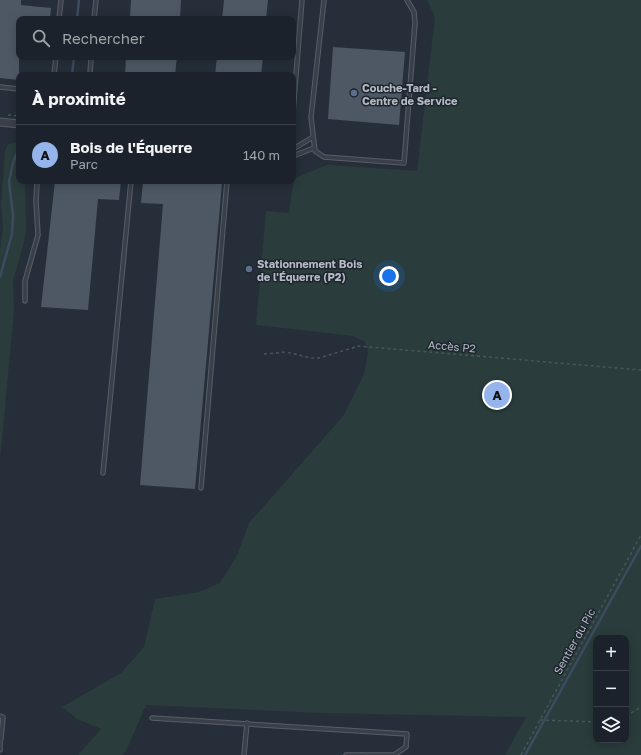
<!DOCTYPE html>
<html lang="fr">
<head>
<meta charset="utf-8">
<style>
  body { margin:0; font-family:"Golos Text",sans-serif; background:#292f37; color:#f1f3f6 }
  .controls { position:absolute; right:12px; bottom:12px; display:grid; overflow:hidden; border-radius:8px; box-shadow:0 2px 10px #0003 }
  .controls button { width:36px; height:36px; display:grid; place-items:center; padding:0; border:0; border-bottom:1px solid #3a3f47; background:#1c222b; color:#f1f3f6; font:20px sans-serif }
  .you { position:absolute; left:389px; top:276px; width:14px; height:14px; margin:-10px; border:3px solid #fff; border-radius:50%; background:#1a73e8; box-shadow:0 0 0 6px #1a73e833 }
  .badge { display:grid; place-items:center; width:26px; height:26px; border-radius:50%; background:#94b4eb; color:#111; font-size:13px; font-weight:700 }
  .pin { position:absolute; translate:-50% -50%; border:2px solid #fff; box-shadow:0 1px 4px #0006 }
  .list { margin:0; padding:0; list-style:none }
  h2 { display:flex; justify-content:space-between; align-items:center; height:52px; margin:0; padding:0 16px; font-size:17px }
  h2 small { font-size:13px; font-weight:400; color:#a0a4a9 }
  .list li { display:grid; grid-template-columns:26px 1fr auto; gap:12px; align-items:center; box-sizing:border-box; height:60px; padding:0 16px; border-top:1px solid #3a3f47 }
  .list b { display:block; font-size:15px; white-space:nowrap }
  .list p { margin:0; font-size:13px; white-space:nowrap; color:#a0a4a9 }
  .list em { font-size:13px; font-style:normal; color:#a0a4a9 }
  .icon { flex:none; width:22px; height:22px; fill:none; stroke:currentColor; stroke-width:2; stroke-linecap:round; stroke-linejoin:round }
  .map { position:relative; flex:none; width:641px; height:755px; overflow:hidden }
  .search { position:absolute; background:#1c222b; box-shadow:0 2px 10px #0003; left:16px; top:16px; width:280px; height:44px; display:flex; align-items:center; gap:10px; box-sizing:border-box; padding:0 14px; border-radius:8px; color:#a0a4a9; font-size:15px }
  .panel { position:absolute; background:#1c222b; box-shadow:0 2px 10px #0003; left:16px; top:72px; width:280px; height:112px; border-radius:8px }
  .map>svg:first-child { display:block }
</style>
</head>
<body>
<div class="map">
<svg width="641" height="755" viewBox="0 0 641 755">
  <rect width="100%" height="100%" fill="#262e39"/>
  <!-- green -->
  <g fill="#2a3c3c" fill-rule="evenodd">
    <path d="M427,0h214v755h-136l21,-38 -206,-4 -174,-8 -20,46 -4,4h-44l23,-26 -24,-10 -15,-12 59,-34 23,-26 11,-48 44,-7 21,-9 17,-28 12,-32 95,-108 20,-41 4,-22 -3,-10 -12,-6 -97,-11 10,-114 23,2 5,-35 33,-13 90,6 18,-154zM596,638h30v102h-30z"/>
    <path d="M16,143l3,1v37h6l1,48 -2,13 -11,39 1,30 -14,149v-211l3,-21 -2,-23 4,-54 3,-7z"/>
  </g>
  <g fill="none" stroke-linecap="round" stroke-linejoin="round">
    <!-- stream -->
    <g stroke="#3d4b60" stroke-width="2.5">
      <path d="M77,19l2,-19"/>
      <path d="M72,75l2,-18"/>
      <path d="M0,277l12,-43 1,-19 -4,-33 4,-19 6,-15"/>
      <path d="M525,755l116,-209"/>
    </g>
  </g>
  <!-- building -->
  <g fill="#4e5864">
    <path d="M0,0h21v5l30,3 -1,11h-31v61l-19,-2z"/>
    <path d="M131,0h50l-1,19h-50z"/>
    <path d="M224,0h44l-2,19h-44z"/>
    <path d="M333,47l72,5 -6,73 -71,-6z"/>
    <path d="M126,57h51l-2,18h-50z"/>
    <path d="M217,57h46l-2,18h-46z"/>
    <path d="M55,181h66l-2,19 -21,-1 -10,111 -47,-3z"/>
    <path d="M143,181l79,3 -27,305 -55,-4 23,-281 -22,-1z"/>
  </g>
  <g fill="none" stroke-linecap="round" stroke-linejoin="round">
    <!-- lane casing -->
    <g stroke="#575e67" stroke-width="5.5">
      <g id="lane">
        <path d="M324,0l-13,117 4,34 9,6 80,6 11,-140 -1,-11 -7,-12"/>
        <path d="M59,19l2,-19"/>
        <path d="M94,19l2,-19"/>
        <path d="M54,75l2,-18"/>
        <path d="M90,75l1,-18"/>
        <path d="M0,87l19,2"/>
        <path d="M293,113l9,-113"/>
        <path d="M293,149l20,-12"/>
        <path d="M293,156l21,-8"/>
        <path d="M25,301v-20l13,-46 -2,-34 1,-20"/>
        <path d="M103,473l28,-292"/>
        <path d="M201,488l26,-307"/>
        <path d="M0,716l3,1 -2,22"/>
        <path d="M152,718l255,16 -1,13 -12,8h-32"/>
        <path d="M0,739v11"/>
        <path d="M244,755l3,-32"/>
        <path d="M346,755h16"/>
      </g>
    </g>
    <!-- street casing -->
    <g stroke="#575e67" stroke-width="9">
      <path id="street" d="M0,122l19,2"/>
    </g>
    <!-- path -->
    <g stroke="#475759" stroke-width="1.5" stroke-dasharray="3 3" stroke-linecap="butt">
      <path d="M8,115l11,1"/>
      <path d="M264,354l22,-2 25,6h8l40,-12 282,24"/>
      <path d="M626,716l15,-9"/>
      <path d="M540,720l56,2"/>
      <path d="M521,755l120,-220"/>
    </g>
    <!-- lane -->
    <use href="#lane" stroke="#394049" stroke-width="3.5"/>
    <!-- street -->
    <use href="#street" stroke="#394049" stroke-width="7"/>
  </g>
  <!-- markers -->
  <g fill="#5c6f8a" stroke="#1e252e" stroke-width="1.5">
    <circle cx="354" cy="93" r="4"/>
    <circle cx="249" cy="269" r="4"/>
  </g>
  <g text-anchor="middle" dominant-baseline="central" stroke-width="3" stroke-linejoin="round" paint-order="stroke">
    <!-- poi labels -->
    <g font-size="11" font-weight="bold" fill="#b4bbc5" stroke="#1e252e" text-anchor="start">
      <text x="362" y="87">Couche-Tard -<tspan x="362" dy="13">Centre de Service</tspan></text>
      <text x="257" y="263">Stationnement Bois<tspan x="257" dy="13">de l'Équerre (P2)</tspan></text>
    </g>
    <!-- street labels -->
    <g font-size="11" fill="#b4bbc5" stroke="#1e252e">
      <text transform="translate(452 346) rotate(5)">Accès P2</text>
      <text transform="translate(574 641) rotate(-61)">Sentier du Pic</text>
    </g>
  </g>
</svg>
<div class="controls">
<button>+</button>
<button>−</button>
<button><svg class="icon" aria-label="layers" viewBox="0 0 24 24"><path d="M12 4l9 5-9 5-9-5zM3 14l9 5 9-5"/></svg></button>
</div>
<div class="you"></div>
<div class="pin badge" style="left:497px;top:395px">A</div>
<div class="search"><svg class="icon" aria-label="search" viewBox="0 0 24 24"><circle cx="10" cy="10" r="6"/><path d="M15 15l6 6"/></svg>Rechercher</div>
<section class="panel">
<h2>À proximité<small></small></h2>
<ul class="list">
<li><span class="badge">A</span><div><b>Bois de l'Équerre</b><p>Parc</p></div><em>140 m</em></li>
</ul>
</section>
</div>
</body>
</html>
